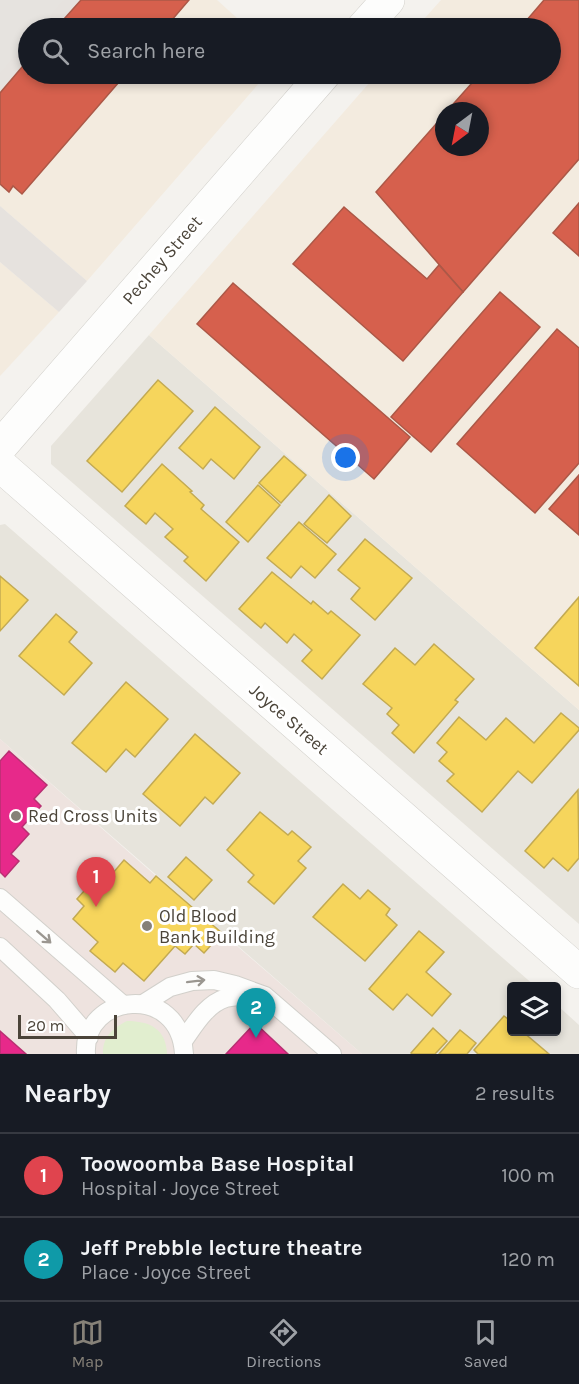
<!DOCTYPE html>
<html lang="en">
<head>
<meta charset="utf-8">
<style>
  body { margin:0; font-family:Karla,sans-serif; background:#242831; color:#f1f3f6 }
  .controls { position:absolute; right:18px; bottom:18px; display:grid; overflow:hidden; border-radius:6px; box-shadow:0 3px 9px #0003 }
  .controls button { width:54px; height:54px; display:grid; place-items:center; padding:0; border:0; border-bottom:2px solid #363941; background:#171b24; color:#f1f3f6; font:30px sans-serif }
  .compass { position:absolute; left:435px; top:102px; width:54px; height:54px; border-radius:50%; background:#171b24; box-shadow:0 3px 9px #0003; rotate:212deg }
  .scale { position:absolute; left:18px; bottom:15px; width:99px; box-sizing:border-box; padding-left:6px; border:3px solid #4b4439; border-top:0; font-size:16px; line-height:21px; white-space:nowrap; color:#4b4439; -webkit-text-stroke:4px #fff; paint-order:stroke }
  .you { position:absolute; left:346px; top:458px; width:21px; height:21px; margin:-15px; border:4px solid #fff; border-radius:50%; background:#1a73e8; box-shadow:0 0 0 9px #1a73e833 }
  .badge { display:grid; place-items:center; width:39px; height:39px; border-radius:50%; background:#868178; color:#fff; font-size:20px; font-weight:700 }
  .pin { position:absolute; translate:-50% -50px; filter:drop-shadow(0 2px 3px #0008) }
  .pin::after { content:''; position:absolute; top:32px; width:21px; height:18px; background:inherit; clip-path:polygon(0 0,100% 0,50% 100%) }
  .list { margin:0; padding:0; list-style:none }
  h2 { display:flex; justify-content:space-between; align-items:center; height:78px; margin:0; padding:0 24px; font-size:26px }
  h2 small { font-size:20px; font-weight:400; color:#9ea1a6 }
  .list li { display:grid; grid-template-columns:39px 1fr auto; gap:18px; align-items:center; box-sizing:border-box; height:84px; padding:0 24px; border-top:2px solid #363941 }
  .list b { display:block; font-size:22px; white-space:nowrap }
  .list p { margin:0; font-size:20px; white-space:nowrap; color:#9ea1a6 }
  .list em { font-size:20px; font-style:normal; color:#9ea1a6 }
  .icon { flex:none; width:33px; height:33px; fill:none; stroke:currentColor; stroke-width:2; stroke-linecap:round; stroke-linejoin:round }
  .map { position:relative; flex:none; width:579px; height:1054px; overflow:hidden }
  .search { position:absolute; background:#171b24; box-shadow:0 3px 9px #0003; left:18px; right:18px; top:18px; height:66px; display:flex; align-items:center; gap:15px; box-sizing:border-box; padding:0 21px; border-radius:33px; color:#9ea1a6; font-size:22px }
  .sheet { height:246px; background:#171b24 }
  nav { display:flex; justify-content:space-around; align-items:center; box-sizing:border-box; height:84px; border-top:2px solid #363941; background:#171b24; font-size:16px; color:#9ea1a6 }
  nav a { display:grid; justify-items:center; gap:3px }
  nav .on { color:#868178 }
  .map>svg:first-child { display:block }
</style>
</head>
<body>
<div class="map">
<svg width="579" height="1054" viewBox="0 0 579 1054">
  <rect width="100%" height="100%" fill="#f4f2ee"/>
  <!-- residential -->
  <g fill="#e7e4dc">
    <path d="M149,335l430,375v214l-528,-460v-18z"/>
    <path d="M5,524l530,462h-23v46h44l1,-27 22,20v29h-217l-362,-315v-214z"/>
  </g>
  <!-- commercial -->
  <g fill="#f3ebdf" fill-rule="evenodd">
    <path d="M81,0h136l31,28h-192z"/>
    <path d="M441,0h138v710l-430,-375 228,-261h173v-46h-134zM444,111h36v36h-36z"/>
    <path d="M28,61v13h239l-180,207 -87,-75v-112z"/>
    <path d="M0,262l59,50 -59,64z"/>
  </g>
  <!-- industrial -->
  <g fill="#e6e2de">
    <path d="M0,0h81l-25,28h-28v33l-28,33z"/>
    <path d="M0,206l87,75 -28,31 -59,-50z"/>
  </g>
  <!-- medical -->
  <path fill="#eee3df" d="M0,739l156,137 206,178h-362z"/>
  <!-- green -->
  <path fill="#e1eecf" d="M127,1021c23,0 39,8 40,33h-64c-1,-17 10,-26 24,-33z"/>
  <!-- parking -->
  <path fill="#e6e3df" d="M0,0h64l-24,28h-12v13l-28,33z"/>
  <!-- homes -->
  <g fill="#f6d55c" stroke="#c3aa52" stroke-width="1.5">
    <path d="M158,380l35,31 -71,81 -35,-31z"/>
    <path d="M215,407l45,40 -26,32 -23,-20 -8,10 -24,-21z"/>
    <path d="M284,456l22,19 -25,28 -22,-20z"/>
    <path d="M162,464l30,27 -2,1 14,13 -3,4 38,33 -33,39 -22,-20 4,-4 -23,-20 8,-8 -18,-16 -9,11 -21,-18z"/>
    <path d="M258,485l22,20 -32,37 -22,-20z"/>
    <path d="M329,495l22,21 -24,27 -23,-19z"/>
    <path d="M299,522l37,32 -21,24 -14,-12 -10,12 -24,-20z"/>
    <path d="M365,539l47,39 -37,42 -24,-21 9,-11 -22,-18z"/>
    <path d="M272,572l39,32 2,-3 15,13 3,-3 29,24 -38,44 -20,-18 10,-11 -18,-16 -7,9 -22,-20 -4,5 -22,-19z"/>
    <path d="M0,576l28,24 -28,31z"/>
    <path d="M579,597v89l-44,-38z"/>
    <path d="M56,614l21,18 -8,10 23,21 -28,32 -45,-39z"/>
    <path d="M434,644l40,35 -19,21 3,2 -44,51 -22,-20 7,-8 -12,-11 5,-6 -29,-24 32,-36 20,17z"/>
    <path d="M126,682l42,37 -33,38 -9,-8 -20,23 -34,-29z"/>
    <path d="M561,713l18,15v2l-47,53 -14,-12 -36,41 -35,-31 7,-7 -15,-13 8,-9 -10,-9 22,-26 27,23 20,-22 28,25z"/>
    <path d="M195,734l45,39 -27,31 -8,-7 -25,29 -37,-32z"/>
    <path d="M578,790l1,68 -11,13 -15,-13 -9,10 -19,-17z"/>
    <path d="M260,812l28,23 4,-4 19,16 -13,14 8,7 -32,36 -26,-22 6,-7 -27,-25z"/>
    <path d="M186,857l26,23 -18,20 -26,-23z"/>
    <path d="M124,860l26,23 6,-7 66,57 -18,20 -10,-9 -9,10 -10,-8 -31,35 -21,-18 -8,9 -25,-21 8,-9 -25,-23 11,-13 -7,-7 22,-25 8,6z"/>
    <path d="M343,884l17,15 8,-9 22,19 -4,6 11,10 -32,36 -52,-44z"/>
    <path d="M419,931l25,21 -18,20 25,22 -19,22 -25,-22 -14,16 -24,-21z"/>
    <path d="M504,1016l8,6v10h11l26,22h-71l-4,-4z"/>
    <path d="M433,1028l14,13 -12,13h-23l-1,-1z"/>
    <path d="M460,1030l16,13 -9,11h-28z"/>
  </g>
  <!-- shops -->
  <g fill="#d6604d" stroke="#ac5847" stroke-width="1.5">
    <path d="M81,0h108l-24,28h-109z"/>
    <path d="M544,0h35v159l-116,133 -87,-100 68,-77v32h36v-36h-33l33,-37h70v-46h-30z"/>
    <path d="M28,60v14h98l-104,120 -9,-8 -4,6 -9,-8v-91z"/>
    <path d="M579,203v53l-26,-23z"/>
    <path d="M344,207l83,72 12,-14 24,27 -60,69 -110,-97z"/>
    <path d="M233,283l177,154 -36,42 -177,-155z"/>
    <path d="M500,292l40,35 -109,125 -40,-35z"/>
    <path d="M557,329l22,19v115l-44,50 -78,-69z"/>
    <path d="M579,475v60l-30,-26z"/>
  </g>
  <!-- health -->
  <g fill="#e7298a" stroke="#b83172" stroke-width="1.5">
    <path d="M9,751l38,34 -13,14 7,7 -19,21 7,7 -18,20 8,7 -14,16 -5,-5v-111z"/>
    <path d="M255,1023l33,31h-62z"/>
    <path d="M0,1031l26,23h-26z"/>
  </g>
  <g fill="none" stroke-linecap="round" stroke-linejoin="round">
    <!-- service casing -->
    <g stroke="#d2d0cb" stroke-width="20">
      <g id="service">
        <path d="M0,898l123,107"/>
        <path d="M0,947l57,53 32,37"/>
        <path d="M143,1004l27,-17 22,-6 22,-1 21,5 30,11 67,58"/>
        <path d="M183,1041c11,-15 23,-37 43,-43 9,-3 18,-2 28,-2"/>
        <path d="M86,1054c-4,-61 94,-72 98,0"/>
      </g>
    </g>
    <!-- minor casing -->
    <g stroke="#d2d0cb" stroke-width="34">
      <g id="minor">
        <path d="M363,28l25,-28"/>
        <path d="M0,447l324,-373"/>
        <path d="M0,465l579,507"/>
      </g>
    </g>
    <!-- service -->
    <use href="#service" stroke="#fdfdfc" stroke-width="18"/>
    <!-- minor -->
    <use href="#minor" stroke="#fdfdfc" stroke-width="33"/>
  </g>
  <!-- one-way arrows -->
  <defs><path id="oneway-shaft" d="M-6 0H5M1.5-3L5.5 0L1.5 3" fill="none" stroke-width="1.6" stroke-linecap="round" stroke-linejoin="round" transform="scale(1.5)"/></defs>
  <g stroke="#9b9791">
    <use href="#oneway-shaft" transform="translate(44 937) rotate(41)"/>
    <use href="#oneway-shaft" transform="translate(196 981) rotate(-7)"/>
  </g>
  <!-- markers -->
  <g fill="#868178" stroke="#fff" stroke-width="2">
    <circle cx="16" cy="816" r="6"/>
    <circle cx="147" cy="926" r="6"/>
  </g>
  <g text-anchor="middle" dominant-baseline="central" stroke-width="6" stroke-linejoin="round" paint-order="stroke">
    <!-- street labels -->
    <g font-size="18" fill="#4b4439" stroke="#fff">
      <text transform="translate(162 260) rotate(-49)">Pechey Street</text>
      <text transform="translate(289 719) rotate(41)">Joyce Street</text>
    </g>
    <!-- poi labels -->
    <g font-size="18" fill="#4b4439" stroke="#fff" text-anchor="start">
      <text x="28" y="816">Red Cross Units</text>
      <text x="159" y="916">Old Blood<tspan x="159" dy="21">Bank Building</tspan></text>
    </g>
  </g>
</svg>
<div class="controls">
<button><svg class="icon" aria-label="layers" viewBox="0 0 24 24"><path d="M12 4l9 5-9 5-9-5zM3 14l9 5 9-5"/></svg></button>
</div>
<svg class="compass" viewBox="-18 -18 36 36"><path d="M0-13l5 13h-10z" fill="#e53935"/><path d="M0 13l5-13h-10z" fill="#9ea1a6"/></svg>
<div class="scale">20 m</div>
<div class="you"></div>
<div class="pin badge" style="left:96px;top:907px;background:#e0444e">1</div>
<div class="pin badge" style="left:256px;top:1038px;background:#0f9aa8">2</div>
<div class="search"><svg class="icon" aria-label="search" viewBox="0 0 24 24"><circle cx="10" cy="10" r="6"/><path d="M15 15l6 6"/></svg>Search here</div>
</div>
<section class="sheet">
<h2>Nearby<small>2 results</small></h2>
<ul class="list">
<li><span class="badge" style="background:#e0444e">1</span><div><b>Toowoomba Base Hospital</b><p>Hospital · Joyce Street</p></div><em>100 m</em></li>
<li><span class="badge" style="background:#0f9aa8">2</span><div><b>Jeff Prebble lecture theatre</b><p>Place · Joyce Street</p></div><em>120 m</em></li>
</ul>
</section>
<nav>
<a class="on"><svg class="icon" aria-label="map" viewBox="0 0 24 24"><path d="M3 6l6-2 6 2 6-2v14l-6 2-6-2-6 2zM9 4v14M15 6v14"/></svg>Map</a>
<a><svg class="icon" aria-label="directions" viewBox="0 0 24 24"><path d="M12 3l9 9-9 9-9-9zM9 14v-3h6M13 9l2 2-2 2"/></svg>Directions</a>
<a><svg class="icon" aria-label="saved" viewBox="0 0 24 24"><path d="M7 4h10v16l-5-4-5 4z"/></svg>Saved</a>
</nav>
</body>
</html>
